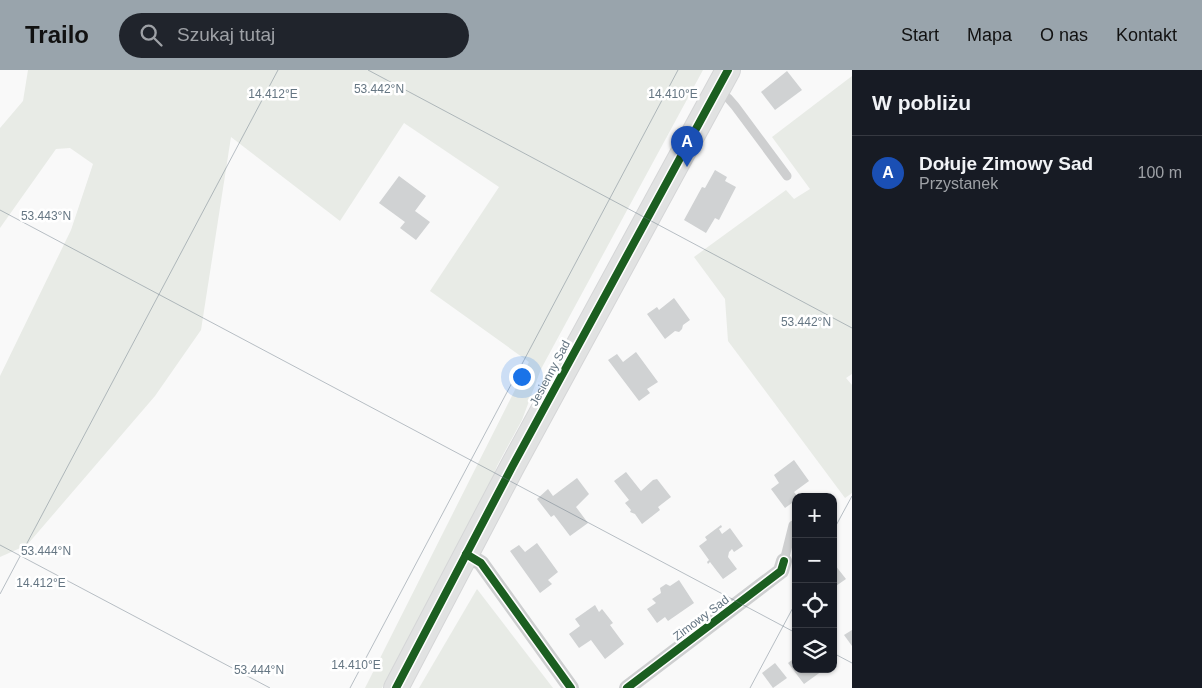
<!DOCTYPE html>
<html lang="pl">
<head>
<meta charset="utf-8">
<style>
  body { margin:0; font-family:Helvetica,sans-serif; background:#20242c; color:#f1f3f6 }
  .controls { position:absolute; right:15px; bottom:15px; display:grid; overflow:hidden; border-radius:10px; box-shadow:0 1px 4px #0004 }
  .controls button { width:45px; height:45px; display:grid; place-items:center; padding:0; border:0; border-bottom:1px solid #363941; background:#171b24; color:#f1f3f6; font:25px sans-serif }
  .you { position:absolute; left:521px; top:306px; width:18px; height:18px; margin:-12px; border:4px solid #fff; border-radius:50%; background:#1a73e8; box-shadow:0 0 0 8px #1a73e833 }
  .badge { display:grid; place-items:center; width:32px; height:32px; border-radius:50%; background:#99a4ac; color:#fff; font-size:16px; font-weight:700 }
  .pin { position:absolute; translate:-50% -41px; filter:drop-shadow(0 1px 2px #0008) }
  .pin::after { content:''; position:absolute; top:26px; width:18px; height:15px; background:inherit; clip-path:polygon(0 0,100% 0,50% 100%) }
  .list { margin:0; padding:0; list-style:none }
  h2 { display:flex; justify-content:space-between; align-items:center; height:65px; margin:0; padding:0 20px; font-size:21px }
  h2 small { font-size:16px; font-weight:400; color:#9ea1a6 }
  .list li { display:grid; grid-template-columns:32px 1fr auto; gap:15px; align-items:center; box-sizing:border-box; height:75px; padding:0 20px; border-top:1px solid #363941 }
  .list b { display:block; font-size:19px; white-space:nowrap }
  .list p { margin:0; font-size:16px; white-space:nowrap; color:#9ea1a6 }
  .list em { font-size:16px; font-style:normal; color:#9ea1a6 }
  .icon { flex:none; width:28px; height:28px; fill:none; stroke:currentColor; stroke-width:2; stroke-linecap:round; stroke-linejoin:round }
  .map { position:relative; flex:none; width:852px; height:618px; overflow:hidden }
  header { display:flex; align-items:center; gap:30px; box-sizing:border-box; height:70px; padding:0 25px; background:#99a4ac; color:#111 }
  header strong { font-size:24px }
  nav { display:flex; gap:28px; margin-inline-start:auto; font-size:18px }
  .search { width:350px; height:45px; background:#20242c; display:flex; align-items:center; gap:12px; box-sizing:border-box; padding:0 18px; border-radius:28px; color:#9ea1a6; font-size:19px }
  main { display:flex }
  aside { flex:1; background:#171b24 }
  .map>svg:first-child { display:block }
</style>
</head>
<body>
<header>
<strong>Trailo</strong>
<div class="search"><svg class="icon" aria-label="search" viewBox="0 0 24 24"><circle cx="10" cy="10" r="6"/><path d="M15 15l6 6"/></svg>Szukaj tutaj</div>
<nav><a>Start</a><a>Mapa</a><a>O nas</a><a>Kontakt</a></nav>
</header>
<main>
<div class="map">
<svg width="852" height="618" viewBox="0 0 852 618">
  <rect width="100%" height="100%" fill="#f9f9f9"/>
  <!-- green -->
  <g fill="#e8ebe6">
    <path d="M28,0h675l-162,299 -19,51 -25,46 -5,14 -110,208h-17l164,-326 -99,-71 69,-104 -95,-64 -64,98 -109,-84 -30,193 -46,66 -128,149 -27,12v-181l71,-146 22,-66 -23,-16 -14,1 -56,79v-100l23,-27z"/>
    <path d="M852,6v298l-6,4 6,7v108l-7,5 -117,-157 -3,-42 -31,-42 92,-67 8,9 16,-10 -38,-52z"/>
    <path d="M477,519l76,99h-134z"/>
  </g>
  <!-- building -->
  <g fill="#d0d2d3">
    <path d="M787,1l15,19 -27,20 -14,-18z"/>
    <path d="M715,100l12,7 -2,4 11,6 -17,33 -4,-2 -9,15 -22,-13 18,-33 3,1z"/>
    <path d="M399,106l27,20 -11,15 15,11 -14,18 -16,-12 5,-6 -26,-19z"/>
    <path d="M674,228l16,22 -7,5 -1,4 -3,3 -4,-1 -10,8 -18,-25 10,-7 2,3z"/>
    <path d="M636,282l22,30 -11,7 3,4 -11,8 -31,-41 9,-6 6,8z"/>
    <path d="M794,390l15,21 -15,11 4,5h-2v3l-11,8 -14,-19 8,-6 -5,-8z"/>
    <path d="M626,402l15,19 12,-11 4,-1 14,18 -13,10 2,3 -18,14 -7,-10 -5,-2 1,-2 -6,-7 4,-3 -15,-19z"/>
    <path d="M577,408l12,16 -13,13 12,16 -18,13 -16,-21 -3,2 -14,-18 11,-10 5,7z"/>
    <path d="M721,455l1,2 -3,2 3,5 8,-6 13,18 -9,6 -2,-3 -3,3 -1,5 9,12 -14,10 -13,-17 -2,2 -1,-2 2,-2 -10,-14 8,-6 -2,-3z"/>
    <path d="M537,473l21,29 -10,8 4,4 -12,9 -30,-42 9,-6 6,7z"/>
    <path d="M835,495l11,14 -13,9v-21z"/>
    <path d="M679,510l15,23 -26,18 -3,-4 -8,6 -10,-14 9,-6 -4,-4 9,-6 -1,-5 6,-4 4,2z"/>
    <path d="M595,535l4,7 3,-3 11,14 -3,2 14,19 -19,15 -14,-19 -12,8 -10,-14 11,-8 -5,-7z"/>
    <path d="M852,560v16l-8,-11z"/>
    <path d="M796,587v12h24l2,2 -18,13 -16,-21z"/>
    <path d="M775,593l12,15 -14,10 -11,-15z"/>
  </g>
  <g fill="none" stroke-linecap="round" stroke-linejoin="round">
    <!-- secondary casing -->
    <g stroke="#d5d6d7" stroke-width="26">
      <path id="secondary" d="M396,618l116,-221 216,-397"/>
    </g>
    <!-- lane -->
    <g stroke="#cecfd0" stroke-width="9">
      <path d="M718,23l10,5 7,8 52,70"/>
      <path d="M784,491l9,-36"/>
    </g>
    <!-- street -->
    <g stroke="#cecfd0" stroke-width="16">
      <path d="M466,484l15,9 90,125"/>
      <path d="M627,618l154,-117 3,-10"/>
    </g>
    <!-- secondary -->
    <use href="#secondary" stroke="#e1e2e2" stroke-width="24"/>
    <!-- cycleway casing -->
    <g stroke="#fff" stroke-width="11">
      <g id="cycleway">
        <path d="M466,484l15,9 90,125"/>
        <path d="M396,618l116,-221 216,-397"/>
        <path d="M627,618l154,-117 3,-10"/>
      </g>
    </g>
    <!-- cycleway -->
    <use href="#cycleway" stroke="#1b5e20" stroke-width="8"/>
  </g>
  <!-- ticks -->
  <path fill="none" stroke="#657683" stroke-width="1" stroke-opacity="0.45" d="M368,0l484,258M0,140l796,423M833,461l19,-35M0,475l270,143M0,524l278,-524M833,583l19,10M350,618l328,-618M750,618l46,-86"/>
  <g text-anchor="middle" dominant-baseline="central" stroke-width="5" stroke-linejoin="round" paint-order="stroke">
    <!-- street labels -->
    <g font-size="12" fill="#657683" stroke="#fff">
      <text transform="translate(550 303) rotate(-62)">Jesienny Sad</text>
      <text transform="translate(701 548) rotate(-37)">Zimowy Sad</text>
    </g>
  </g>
  <g font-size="12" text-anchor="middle" fill="#657683" stroke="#fff" stroke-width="5" stroke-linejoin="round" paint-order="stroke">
    <text x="379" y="23">53.442°N</text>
    <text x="273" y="28">14.412°E</text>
    <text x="673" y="28">14.410°E</text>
    <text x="46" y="150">53.443°N</text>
    <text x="806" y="256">53.442°N</text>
    <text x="46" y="485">53.444°N</text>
    <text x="41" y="517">14.412°E</text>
    <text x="356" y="599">14.410°E</text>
    <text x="259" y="604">53.444°N</text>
  </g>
</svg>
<div class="controls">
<button>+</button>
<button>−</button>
<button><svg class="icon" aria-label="locate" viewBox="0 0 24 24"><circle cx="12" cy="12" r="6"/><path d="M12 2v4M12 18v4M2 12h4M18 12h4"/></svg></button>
<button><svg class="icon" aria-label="layers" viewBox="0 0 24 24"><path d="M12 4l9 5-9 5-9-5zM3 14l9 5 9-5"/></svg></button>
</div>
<div class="you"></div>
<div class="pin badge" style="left:687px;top:97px;background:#1a4fb4">A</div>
</div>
<aside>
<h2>W pobliżu<small></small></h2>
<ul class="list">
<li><span class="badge" style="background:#1a4fb4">A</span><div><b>Dołuje Zimowy Sad</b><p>Przystanek</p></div><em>100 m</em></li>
</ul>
</aside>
</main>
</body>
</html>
